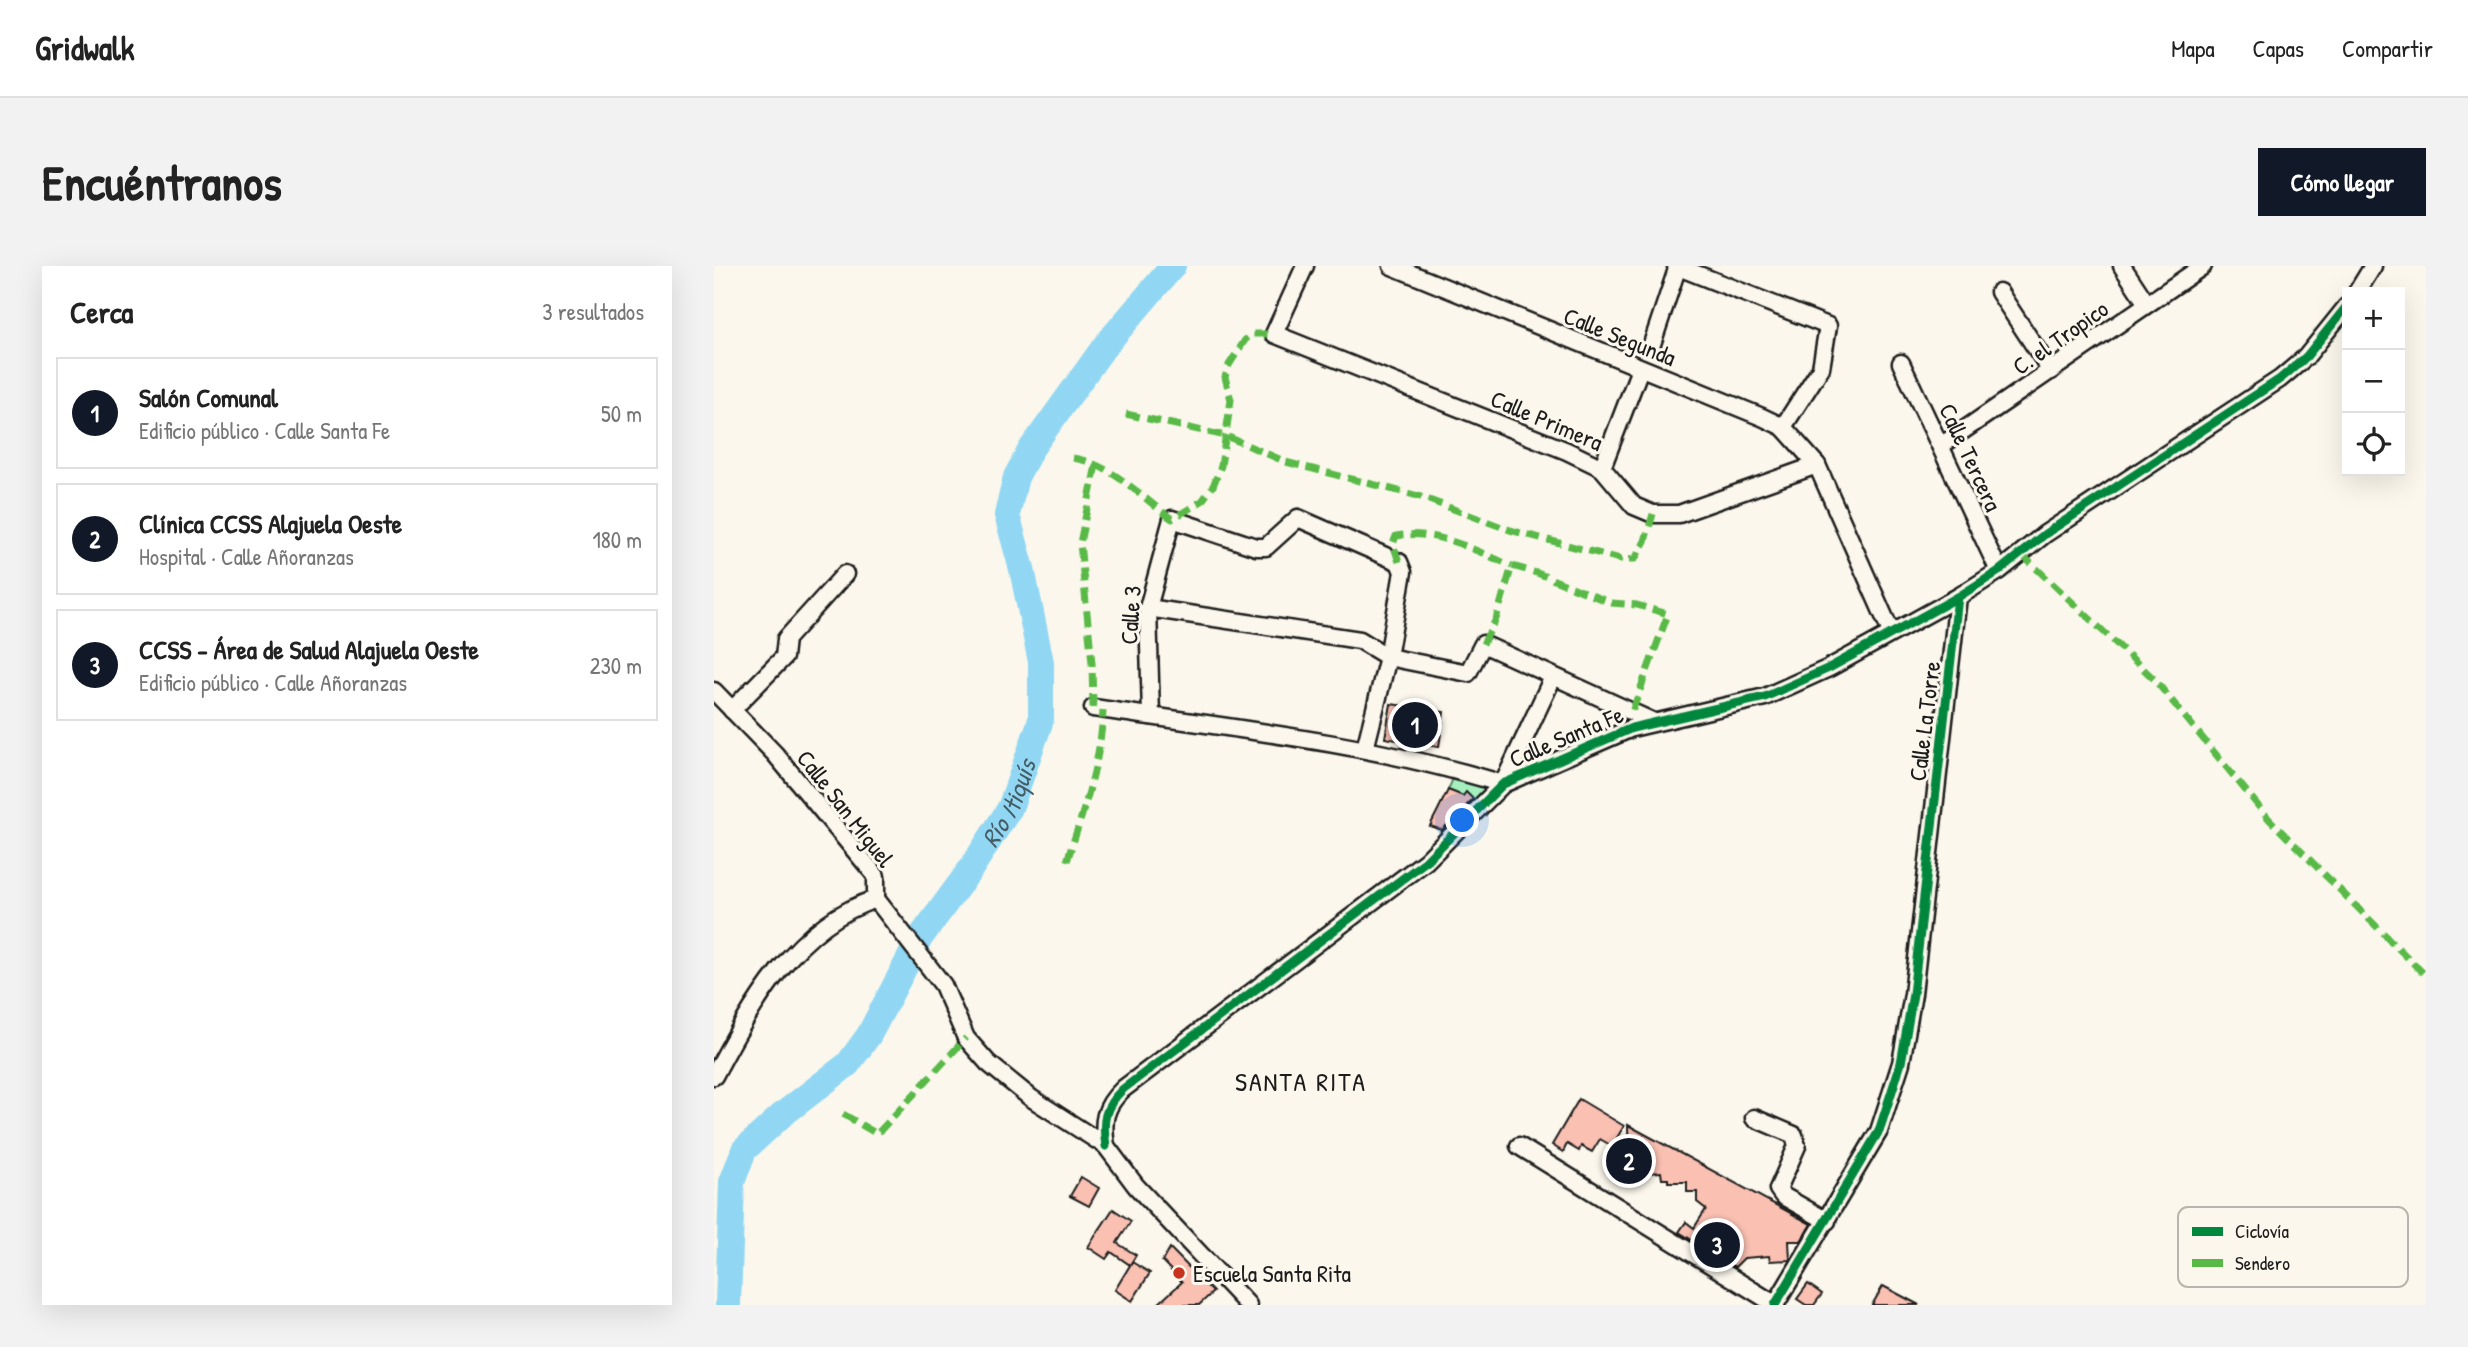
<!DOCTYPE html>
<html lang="es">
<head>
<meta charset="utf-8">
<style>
  body { margin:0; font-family:"Patrick Hand",sans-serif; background:#f2f2f2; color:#222 }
  .controls { position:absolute; right:21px; top:21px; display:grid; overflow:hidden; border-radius:0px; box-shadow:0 7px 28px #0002 }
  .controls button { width:63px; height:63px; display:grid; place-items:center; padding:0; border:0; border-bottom:2px solid #e0e0e0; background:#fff; color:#222; font:35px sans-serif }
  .you { position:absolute; left:749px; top:555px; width:24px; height:24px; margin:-18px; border:5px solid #fff; border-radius:50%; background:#1a73e8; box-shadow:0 0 0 10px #1a73e833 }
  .badge { display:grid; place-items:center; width:46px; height:46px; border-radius:50%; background:#111827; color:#fff; font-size:23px; font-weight:700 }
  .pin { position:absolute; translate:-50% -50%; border:4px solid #fff; box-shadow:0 2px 7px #0006 }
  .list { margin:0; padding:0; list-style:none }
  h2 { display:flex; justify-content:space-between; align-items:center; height:91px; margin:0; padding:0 28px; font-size:30px }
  h2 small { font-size:23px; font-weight:400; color:#767676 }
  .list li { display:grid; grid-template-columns:46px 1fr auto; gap:21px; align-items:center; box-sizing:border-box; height:112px; margin:0 14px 14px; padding:0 14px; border:2px solid #e0e0e0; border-radius:0px }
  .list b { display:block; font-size:26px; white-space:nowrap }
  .list p { margin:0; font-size:23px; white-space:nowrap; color:#767676 }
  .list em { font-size:23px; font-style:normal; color:#767676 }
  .icon { flex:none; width:38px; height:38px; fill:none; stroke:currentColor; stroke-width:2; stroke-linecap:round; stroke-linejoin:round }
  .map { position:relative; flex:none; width:1712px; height:1039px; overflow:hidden; border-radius:0px }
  header { display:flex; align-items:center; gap:42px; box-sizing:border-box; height:98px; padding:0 35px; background:#fff; border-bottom:2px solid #e0e0e0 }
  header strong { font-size:33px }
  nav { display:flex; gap:38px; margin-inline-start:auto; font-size:24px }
  .intro { display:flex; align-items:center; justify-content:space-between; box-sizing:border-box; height:168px; padding:0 42px }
  h1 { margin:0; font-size:49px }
  .button { padding:18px 32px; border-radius:0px; background:#111827; color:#fff; font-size:24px; font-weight:700 }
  main { display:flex; gap:42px; padding:0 42px }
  aside { flex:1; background:#fff; border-radius:0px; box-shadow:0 7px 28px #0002 }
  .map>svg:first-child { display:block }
</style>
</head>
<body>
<header>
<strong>Gridwalk</strong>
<nav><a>Mapa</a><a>Capas</a><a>Compartir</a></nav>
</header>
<div class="intro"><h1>Encuéntranos</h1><a class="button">Cómo llegar</a></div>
<main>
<aside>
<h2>Cerca<small>3 resultados</small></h2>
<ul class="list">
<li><span class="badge">1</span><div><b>Salón Comunal</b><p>Edificio público · Calle Santa Fe</p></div><em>50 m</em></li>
<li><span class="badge">2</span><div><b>Clínica CCSS Alajuela Oeste</b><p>Hospital · Calle Añoranzas</p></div><em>180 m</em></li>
<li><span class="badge">3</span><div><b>CCSS - Área de Salud Alajuela Oeste</b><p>Edificio público · Calle Añoranzas</p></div><em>230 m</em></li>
</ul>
</aside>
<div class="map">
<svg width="1712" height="1039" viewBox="0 0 1712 1039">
  <rect width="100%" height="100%" fill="#fbf7ec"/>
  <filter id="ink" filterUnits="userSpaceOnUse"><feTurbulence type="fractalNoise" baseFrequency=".0143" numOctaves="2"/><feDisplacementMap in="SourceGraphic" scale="14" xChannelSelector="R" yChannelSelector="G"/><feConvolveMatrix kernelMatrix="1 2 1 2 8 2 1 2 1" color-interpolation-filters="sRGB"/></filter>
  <g filter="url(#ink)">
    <!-- green -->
    <path fill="#a5efbe" stroke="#60866d" stroke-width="2" d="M740,510l32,13 -11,12 -9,-8 -3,3 -15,-6z"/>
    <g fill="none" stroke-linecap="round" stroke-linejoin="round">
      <!-- river -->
      <path stroke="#91d7f3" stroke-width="26" id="s1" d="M14,1039l4,-123 12,-32 38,-35 66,-51 21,-29 51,-97 50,-68 40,-62 31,-88v-58l-19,-93 -15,-54 9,-38 15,-28 73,-102 69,-81"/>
    </g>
    <!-- building -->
    <g fill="#fac0b2" stroke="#1c1c1c" stroke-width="2">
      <path d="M677,438l53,8 -5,35 -54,-9z"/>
      <path d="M734,524l15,6 3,-4 7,7 -31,31 -12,-4z"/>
      <path d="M865,833l45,27 -12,20 -12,-7 -8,13 -11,-6 -2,5 -12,-7 -4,8 -11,-7z"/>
      <path d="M914,859l183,99 -10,17h-12l1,19 -20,1 -1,-5 -25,2 -9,9 -56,-35 7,-10 8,6 12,-19 -9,-7v-10h-10v-10h-19v-3h-6l-1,-7 -12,1v-11l-20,1z"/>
      <path d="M367,911l18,11 -10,18 -19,-10z"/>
      <path d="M399,943l18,12 -14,22 19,12 -6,10 -19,-13 -5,7 -18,-12z"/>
      <path d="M456,982l43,44 -14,13h-42l25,-23 -20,-21z"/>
      <path d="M418,996l18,11 -18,28 -17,-11z"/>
      <path d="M1094,1018l14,10 -8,11h-8l-9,-6z"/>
      <path d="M1169,1020l36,19h-47z"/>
    </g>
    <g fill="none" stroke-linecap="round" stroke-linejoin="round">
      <!-- minor casing -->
      <g stroke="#1c1c1c" stroke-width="21">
        <g id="minor">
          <path d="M591,0l-31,68 293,117 35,17 32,38 19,8h26l138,-49 74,167"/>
          <path d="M678,0l370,151 21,10 34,38"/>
          <path d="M962,0l152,60 -7,42 -38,59"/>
          <path d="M1408,0l25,38"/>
          <path d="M1285,26l52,79"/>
          <path d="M1643,26l16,-26"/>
          <path d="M938,78l26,-78"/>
          <path d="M1187,97l98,208"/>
          <path d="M1228,179l261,-179"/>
          <path d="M888,202l38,-99"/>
          <path d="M434,342l212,32 28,17 80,16 15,-29 171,78"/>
          <path d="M0,425l61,63 101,122v23"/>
          <path d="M379,442c138,20 276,35 410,76l50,-107"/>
          <path d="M18,444l52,-53 2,-18 59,-65"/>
          <path d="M437,450l-3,-108 24,-89 84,28h10l32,-29 101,44 4,10 -15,85 -23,92"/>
          <path d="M162,633l67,86 23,53 22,25 43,35 75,48 30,40 112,119"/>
          <path d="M0,810c37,-70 82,-152 162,-177"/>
          <path d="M1040,852l40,17 3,11 -19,43 5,7 44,25"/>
          <path d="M392,880c-4,-25 -2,-39 17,-57l303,-228 77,-77 129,-56 133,-31 64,-29 129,-71"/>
          <path d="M805,880l257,159"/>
          <path d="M1061,1039l104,-174 22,-68 12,-69 45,-397 41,-26 46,-37 235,-155 26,-22 41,-51"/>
        </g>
      </g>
      <!-- minor -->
      <use href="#minor" stroke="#fbf7ec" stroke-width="16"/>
      <!-- quiet -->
      <g stroke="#58b947" stroke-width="7" stroke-dasharray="14 7" stroke-linecap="butt">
        <path d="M412,148l100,22 60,26 132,34 92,34 110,29h15l10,-18 8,-27"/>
        <path d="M359,192c39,6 68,39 99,61l30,-18 11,-15 8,-20 10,-66 -6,-23 4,-12 16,-25 8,-6h21"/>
        <path d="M1307,288l133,125 115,140 157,157"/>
        <path d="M685,296l-6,-18 3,-8c41,-7 78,14 116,30"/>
        <path d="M769,378l13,-25 16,-53 25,7 74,30 26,2 31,9 -36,98"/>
        <path d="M379,442l-1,-45 -12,-120 16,-78"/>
        <path d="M353,595c16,-49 34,-99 36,-151"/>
        <path d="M129,848l34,20 89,-96"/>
      </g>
      <!-- cycleway casing -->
      <g stroke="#fbf7ec" stroke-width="13">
        <g id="cycleway">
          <path d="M392,880c-4,-25 -2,-39 17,-57l303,-228 77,-77 129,-56 133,-31 64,-29 129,-71"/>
          <path d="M1061,1039l104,-174 22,-68 12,-69 45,-397 41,-26 46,-37 235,-155 26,-22 41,-51"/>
        </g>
      </g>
      <!-- cycleway -->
      <use href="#cycleway" stroke="#00873e" stroke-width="9"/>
    </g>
  </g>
  <!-- markers -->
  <circle fill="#c8321e" stroke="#fbf7ec" stroke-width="2.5" cx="465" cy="1007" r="7"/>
  <g text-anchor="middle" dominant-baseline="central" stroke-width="6" stroke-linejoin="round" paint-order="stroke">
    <!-- street labels -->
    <g font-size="24" fill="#1c1c1c" stroke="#fbf7ec">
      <text transform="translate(906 70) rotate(22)">Calle Segunda</text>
      <text transform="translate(1346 71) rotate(-35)">C. el Tropico</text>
      <text transform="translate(833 154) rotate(23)">Calle Primera</text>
      <text transform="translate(1257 191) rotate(65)">Calle Tercera</text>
      <text transform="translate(416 349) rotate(-86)">Calle 3</text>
      <text transform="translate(1210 455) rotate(-83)">Calle La Torre</text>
      <text transform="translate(852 470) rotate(-23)">Calle Santa Fe</text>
      <text transform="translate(132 542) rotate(52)">Calle San Miguel</text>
    </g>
    <!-- poi labels -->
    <g font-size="24" fill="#1c1c1c" stroke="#fbf7ec" text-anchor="start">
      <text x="479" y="1007">Escuela Santa Rita</text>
    </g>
    <!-- water labels -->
    <g font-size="26" font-style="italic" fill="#455d67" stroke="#fbf7ec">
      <text stroke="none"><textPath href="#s1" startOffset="600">Río Itiquís</textPath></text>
    </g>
    <!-- neighbourhood labels -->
    <g font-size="26" letter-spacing="2" fill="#1c1c1c" stroke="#fbf7ec">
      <text x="587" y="815">SANTA RITA</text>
    </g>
  </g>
  <!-- legend -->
  <rect x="1464" y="941" width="230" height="80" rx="10" fill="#fbf7ec" stroke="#b8b5ae" stroke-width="2"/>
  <rect x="1478" y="961" width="31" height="9" fill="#00873e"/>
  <rect x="1478" y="993" width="31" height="8" fill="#58b947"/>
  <g font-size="19" fill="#1c1c1c">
    <text x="1521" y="972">Ciclovía</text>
    <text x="1521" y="1004">Sendero</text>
  </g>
</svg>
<div class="controls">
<button>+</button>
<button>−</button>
<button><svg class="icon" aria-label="locate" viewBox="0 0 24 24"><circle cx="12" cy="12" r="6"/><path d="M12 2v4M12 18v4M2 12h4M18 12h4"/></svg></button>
</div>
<div class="you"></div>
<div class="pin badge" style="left:701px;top:459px">1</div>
<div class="pin badge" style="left:915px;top:895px">2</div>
<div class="pin badge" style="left:1003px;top:979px">3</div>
</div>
</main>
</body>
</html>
